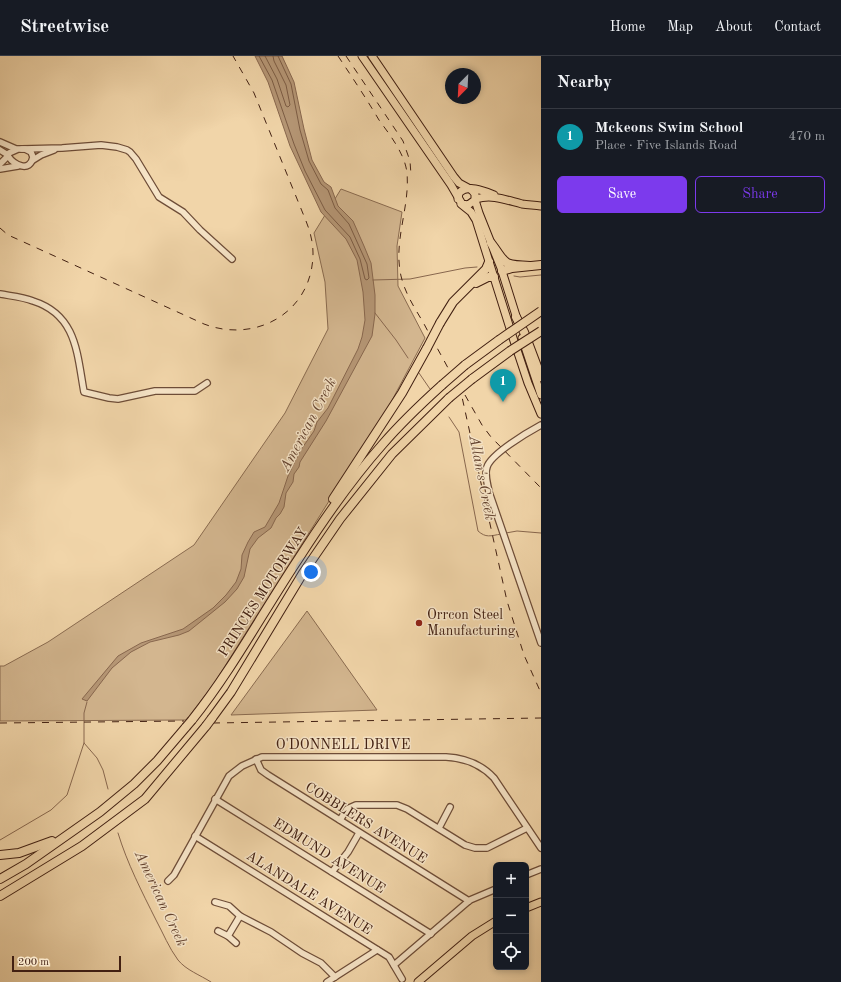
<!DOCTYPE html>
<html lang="en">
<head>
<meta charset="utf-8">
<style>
  body { margin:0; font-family:"Old Standard TT",serif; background:#20242c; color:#f1f3f6 }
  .controls { position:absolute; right:12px; bottom:12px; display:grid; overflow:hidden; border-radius:6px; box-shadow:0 2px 6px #0003 }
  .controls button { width:36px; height:36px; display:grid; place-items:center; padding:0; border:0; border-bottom:1px solid #363941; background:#171b24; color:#f1f3f6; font:20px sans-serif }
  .compass { position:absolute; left:445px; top:12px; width:36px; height:36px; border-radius:50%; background:#171b24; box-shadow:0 2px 6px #0003; rotate:204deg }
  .scale { position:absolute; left:12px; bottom:10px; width:109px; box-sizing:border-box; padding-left:4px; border:2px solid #422012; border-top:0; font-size:11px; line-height:14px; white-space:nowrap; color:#422012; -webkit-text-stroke:3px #f6e4c7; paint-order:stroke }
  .you { position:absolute; left:311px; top:516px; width:14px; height:14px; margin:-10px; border:3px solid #fff; border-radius:50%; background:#1a73e8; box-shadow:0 0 0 6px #1a73e833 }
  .badge { display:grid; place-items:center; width:26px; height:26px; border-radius:50%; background:#7c3aed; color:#fff; font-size:13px; font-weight:700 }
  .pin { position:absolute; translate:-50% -33px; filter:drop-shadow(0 1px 2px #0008) }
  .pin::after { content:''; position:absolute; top:21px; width:14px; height:12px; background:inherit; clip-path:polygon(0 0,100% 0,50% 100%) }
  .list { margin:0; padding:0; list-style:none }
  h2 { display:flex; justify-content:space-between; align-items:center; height:52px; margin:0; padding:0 16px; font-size:17px }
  h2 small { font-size:13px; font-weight:400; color:#9ea1a6 }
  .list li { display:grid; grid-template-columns:26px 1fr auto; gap:12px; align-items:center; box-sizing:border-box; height:56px; padding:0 16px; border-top:1px solid #363941 }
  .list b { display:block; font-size:15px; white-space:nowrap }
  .list p { margin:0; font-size:13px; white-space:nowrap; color:#9ea1a6 }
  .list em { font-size:13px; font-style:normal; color:#9ea1a6 }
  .actions { display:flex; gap:8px; padding:12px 16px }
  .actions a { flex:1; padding:9px 0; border:1px solid #7c3aed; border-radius:6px; text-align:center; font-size:14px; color:#7c3aed }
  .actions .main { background:#7c3aed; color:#fff }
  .icon { flex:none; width:22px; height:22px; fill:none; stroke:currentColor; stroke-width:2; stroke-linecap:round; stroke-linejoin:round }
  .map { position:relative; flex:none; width:541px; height:926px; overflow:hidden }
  header { display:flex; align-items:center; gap:24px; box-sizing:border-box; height:56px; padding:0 20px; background:#171b24; border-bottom:1px solid #363941 }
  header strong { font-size:19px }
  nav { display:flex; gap:22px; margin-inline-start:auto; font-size:14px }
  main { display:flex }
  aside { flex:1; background:#171b24 }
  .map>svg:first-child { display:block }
</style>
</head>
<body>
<header>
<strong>Streetwise</strong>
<nav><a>Home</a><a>Map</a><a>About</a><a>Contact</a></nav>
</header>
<main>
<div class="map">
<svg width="541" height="926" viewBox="0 0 541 926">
  <rect width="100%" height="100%" fill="#f1d5a9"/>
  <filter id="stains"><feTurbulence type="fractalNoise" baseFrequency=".005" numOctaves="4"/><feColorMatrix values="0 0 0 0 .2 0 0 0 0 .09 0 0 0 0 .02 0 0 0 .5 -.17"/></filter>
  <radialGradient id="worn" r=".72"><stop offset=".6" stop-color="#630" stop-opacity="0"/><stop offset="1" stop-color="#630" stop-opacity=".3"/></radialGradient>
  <!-- green -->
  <g fill="#d3b68f" stroke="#8a6b50">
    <path d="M341,133l61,23 -5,34 1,40 27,52 -36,68 -176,279 -27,35 -186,1v-55h4l44,-24 146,-97 91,-132 43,-84 -3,-47 -11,-49z"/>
    <path d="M307,555l70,99 -146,5z"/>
  </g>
  <!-- water -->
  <path fill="#b69776" stroke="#88674e" d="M255,0h27l12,26 10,47 8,31 12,22 7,5 7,19 15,15 11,25 7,17 4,32v19l-3,22 -46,85 -26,41 -1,5 -5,7 -1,8 -7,11 -2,14 -4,7 -4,4 -5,10 -13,10 -8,11 -6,28 -7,12 -12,13 -36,29 -10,4 -29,7 -19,10 -19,16 -25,33 -5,-2 36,-43 23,-13 42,-14 30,-21 13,-13 10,-13 5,-13 1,-14 6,-13 6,-10 11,-5 14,-24 9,-27 12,-25 14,-20 3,-9 11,-14 30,-59 4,-12 3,-17 -2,-28 -6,-32 -11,-21 -25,-27 -8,-17 -23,-49 -22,-64z"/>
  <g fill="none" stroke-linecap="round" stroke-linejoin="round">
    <!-- shore -->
    <g stroke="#7c5c44" stroke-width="1">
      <path d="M259,0l13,24 22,64 11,27 20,39 25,27 10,22 5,20 2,1 2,-2 -2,-14 -18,-40 -14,-16 -7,-18 -7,-6 -12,-23 -9,-31 -9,-46 -13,-28"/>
      <path d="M265,0l12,23 9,27 2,1 2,-2 -4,-20 -12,-24 -1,-5"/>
    </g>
    <!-- stream -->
    <g stroke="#88674e" stroke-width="1">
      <path d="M514,220l6,1 21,-2"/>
      <path d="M373,224l37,-1 55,-11 12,-1"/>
      <path d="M375,257l21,27 12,18"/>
      <path d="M419,317l11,16"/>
      <path d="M449,361l10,15 19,99c8,7 12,5 23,3"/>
      <path d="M506,477l11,-2 24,2"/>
      <path d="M87,646l-3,11v30l13,15 6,12 5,19"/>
      <path d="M118,777c9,30 24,59 38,87 7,13 13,28 22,40 8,10 22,15 33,22"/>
      <path d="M0,784l51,-30 16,-15 17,-52"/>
    </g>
    <!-- minor casing -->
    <g stroke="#6e4d38" stroke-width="8">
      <g id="minor">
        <path d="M0,86l16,7"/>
        <path d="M18,93h7l6,3 2,5c-3,16 -19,8 -25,-1l1,-3z"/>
        <path d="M22,93l40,-1 39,-3 16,2 10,3 3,2 6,7 23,38 24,15 17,18 32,29"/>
        <path d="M0,94l8,5"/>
        <path d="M33,104l8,-5 13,-5"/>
        <path d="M0,108l8,-8"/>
        <path d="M0,113l18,-3"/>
        <path d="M0,238c11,2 23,3 33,7 44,14 44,53 51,91l25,6 9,1 37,-8h40l12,-8"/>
        <path d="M541,369c-13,7 -50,29 -54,42 -3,8 1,18 2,25l52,151"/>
        <path d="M256,703l5,11 7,5 201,126"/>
        <path d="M215,743l216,135"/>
        <path d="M340,764l7,-11 9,-4h41l10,4 58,36 10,3h12l40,-20"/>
        <path d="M439,772l11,-21"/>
        <path d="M195,780l194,121 13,22"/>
        <path d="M332,816l16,-20 11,-19"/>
        <path d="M526,819l15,-6"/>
        <path d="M168,825l6,-6 55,-99 13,-10 20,-9h184c19,1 35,7 48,21l47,70"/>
        <path d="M215,846l14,4 11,10 31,16 31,21 19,10 14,14"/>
        <path d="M218,875l10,5 12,-20"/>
        <path d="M228,880l8,7"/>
        <path d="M394,909l76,-65 26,-11"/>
        <path d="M327,926l50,-32"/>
      </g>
    </g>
    <!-- major casing -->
    <g stroke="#422012" stroke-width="9">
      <g id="major">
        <path d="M362,0l89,129 11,19 6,1 7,-5v-6l-4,-5"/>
        <path d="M372,0l82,121 5,6 11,6"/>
        <path d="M458,143l1,-6c9,-9 25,-2 35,2"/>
        <path d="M476,143c16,-5 30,1 46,5 6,1 13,1 19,2"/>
        <path d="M475,144l4,13 22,55 17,54"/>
        <path d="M461,148l10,8 5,8 37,118 15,45 13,31"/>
        <path d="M522,282l19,57"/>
        <path d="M526,852l15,-6"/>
        <path d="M418,926l54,-46 24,-15"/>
      </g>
    </g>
    <!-- highway casing -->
    <g stroke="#422012" stroke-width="10">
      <g id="highway">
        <path d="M491,187c16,21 10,22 39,23"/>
        <path d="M502,215l10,-3 29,-3"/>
        <path d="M476,227l12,-6h6"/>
        <path d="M516,261l8,15 17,45"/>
        <path d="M440,267l13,-21 33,-33 3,-7"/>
        <path d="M465,309l34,-25"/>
        <path d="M472,323l38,-28"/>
        <path d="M333,443l69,-106 25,-45"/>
        <path d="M212,662l19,-26 72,-119 37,-54 52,-65 57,-56"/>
        <path d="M192,664c40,-50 71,-108 107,-162 25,-39 52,-78 83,-113 18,-21 39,-41 60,-60"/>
        <path d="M0,799l19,-2 33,-12"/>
        <path d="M0,823l26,-15 74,-52 34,-28 23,-23 29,-34"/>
        <path d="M0,840l82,-50 63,-47 61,-73"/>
      </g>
    </g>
    <!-- minor -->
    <use href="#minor" stroke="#f6e4c7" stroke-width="5.5"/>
    <!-- major -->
    <use href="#major" stroke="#f1d5a9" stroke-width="7"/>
    <!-- highway -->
    <use href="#highway" stroke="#f1d5a9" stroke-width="8"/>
    <!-- rail -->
    <g stroke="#422012" stroke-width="1" stroke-dasharray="7 7" stroke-linecap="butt">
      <path d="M338,0c14,21 28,42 41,64 11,15 26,34 28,53 3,35 -14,68 -6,103 4,17 13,31 22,46 13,25 28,49 39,75l45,204 17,54 17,38"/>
      <path d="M346,0l57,85 7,20 1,14"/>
      <path d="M0,172l8,7 9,4 187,85c52,20 109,-12 109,-71 0,-11 -3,-22 -7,-32l-52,-128 -21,-37"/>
      <path d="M465,339l17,30 9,12 50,51"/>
      <path d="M0,667l184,-2"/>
      <path d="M213,667l328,-5"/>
    </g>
    <!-- highway-bridge casing -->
    <g stroke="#422012" stroke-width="10" stroke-linecap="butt">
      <g id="highway-bridge">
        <path d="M499,284l42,-29"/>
        <path d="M427,292l13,-25"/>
        <path d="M510,295l31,-20"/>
        <path d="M442,329l23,-20"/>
        <path d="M449,342l23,-19"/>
        <path d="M206,670l6,-8"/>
        <path d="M186,671l6,-7"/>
      </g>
    </g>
    <!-- highway-bridge -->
    <use href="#highway-bridge" stroke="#f1d5a9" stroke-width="8"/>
  </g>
  <!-- markers -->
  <circle fill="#8f2418" stroke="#f6e4c7" stroke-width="1.5" cx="419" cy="567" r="4"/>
  <g text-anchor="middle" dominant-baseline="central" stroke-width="3" stroke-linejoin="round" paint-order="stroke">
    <!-- street labels -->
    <g font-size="14" fill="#422012" stroke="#f6e4c7">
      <text transform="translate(263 536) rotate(-57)">PRINCES MOTORWAY</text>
      <text x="343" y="689">O'DONNELL DRIVE</text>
      <text transform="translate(366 767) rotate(32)">COBBLERS AVENUE</text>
      <text transform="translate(329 800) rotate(32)">EDMUND AVENUE</text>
      <text transform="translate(309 837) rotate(32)">ALANDALE AVENUE</text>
    </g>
    <!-- poi labels -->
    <g font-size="14" fill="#422012" stroke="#f6e4c7" text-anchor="start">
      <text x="427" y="559">Orrcon Steel<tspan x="427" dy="16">Manufacturing</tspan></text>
    </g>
    <!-- water labels -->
    <g font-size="15" font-style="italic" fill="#654430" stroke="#f6e4c7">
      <text transform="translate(309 369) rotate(-62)">American Creek</text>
      <text transform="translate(481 422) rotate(79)">Allan's Creek</text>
      <text transform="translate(160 843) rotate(65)">American Creek</text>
    </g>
  </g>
  <rect width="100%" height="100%" filter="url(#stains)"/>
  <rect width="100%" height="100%" fill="url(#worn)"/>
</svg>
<div class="controls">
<button>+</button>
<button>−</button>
<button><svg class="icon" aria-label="locate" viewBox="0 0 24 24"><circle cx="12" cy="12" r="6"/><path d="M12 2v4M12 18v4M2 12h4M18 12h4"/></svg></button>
</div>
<svg class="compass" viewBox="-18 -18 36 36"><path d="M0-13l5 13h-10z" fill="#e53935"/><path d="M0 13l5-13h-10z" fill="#9ea1a6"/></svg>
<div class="scale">200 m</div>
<div class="you"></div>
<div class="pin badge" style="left:503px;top:346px;background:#0f9aa8">1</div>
</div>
<aside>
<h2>Nearby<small></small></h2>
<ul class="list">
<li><span class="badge" style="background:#0f9aa8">1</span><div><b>Mckeons Swim School</b><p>Place · Five Islands Road</p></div><em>470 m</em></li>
</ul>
<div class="actions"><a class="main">Save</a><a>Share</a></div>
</aside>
</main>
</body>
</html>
